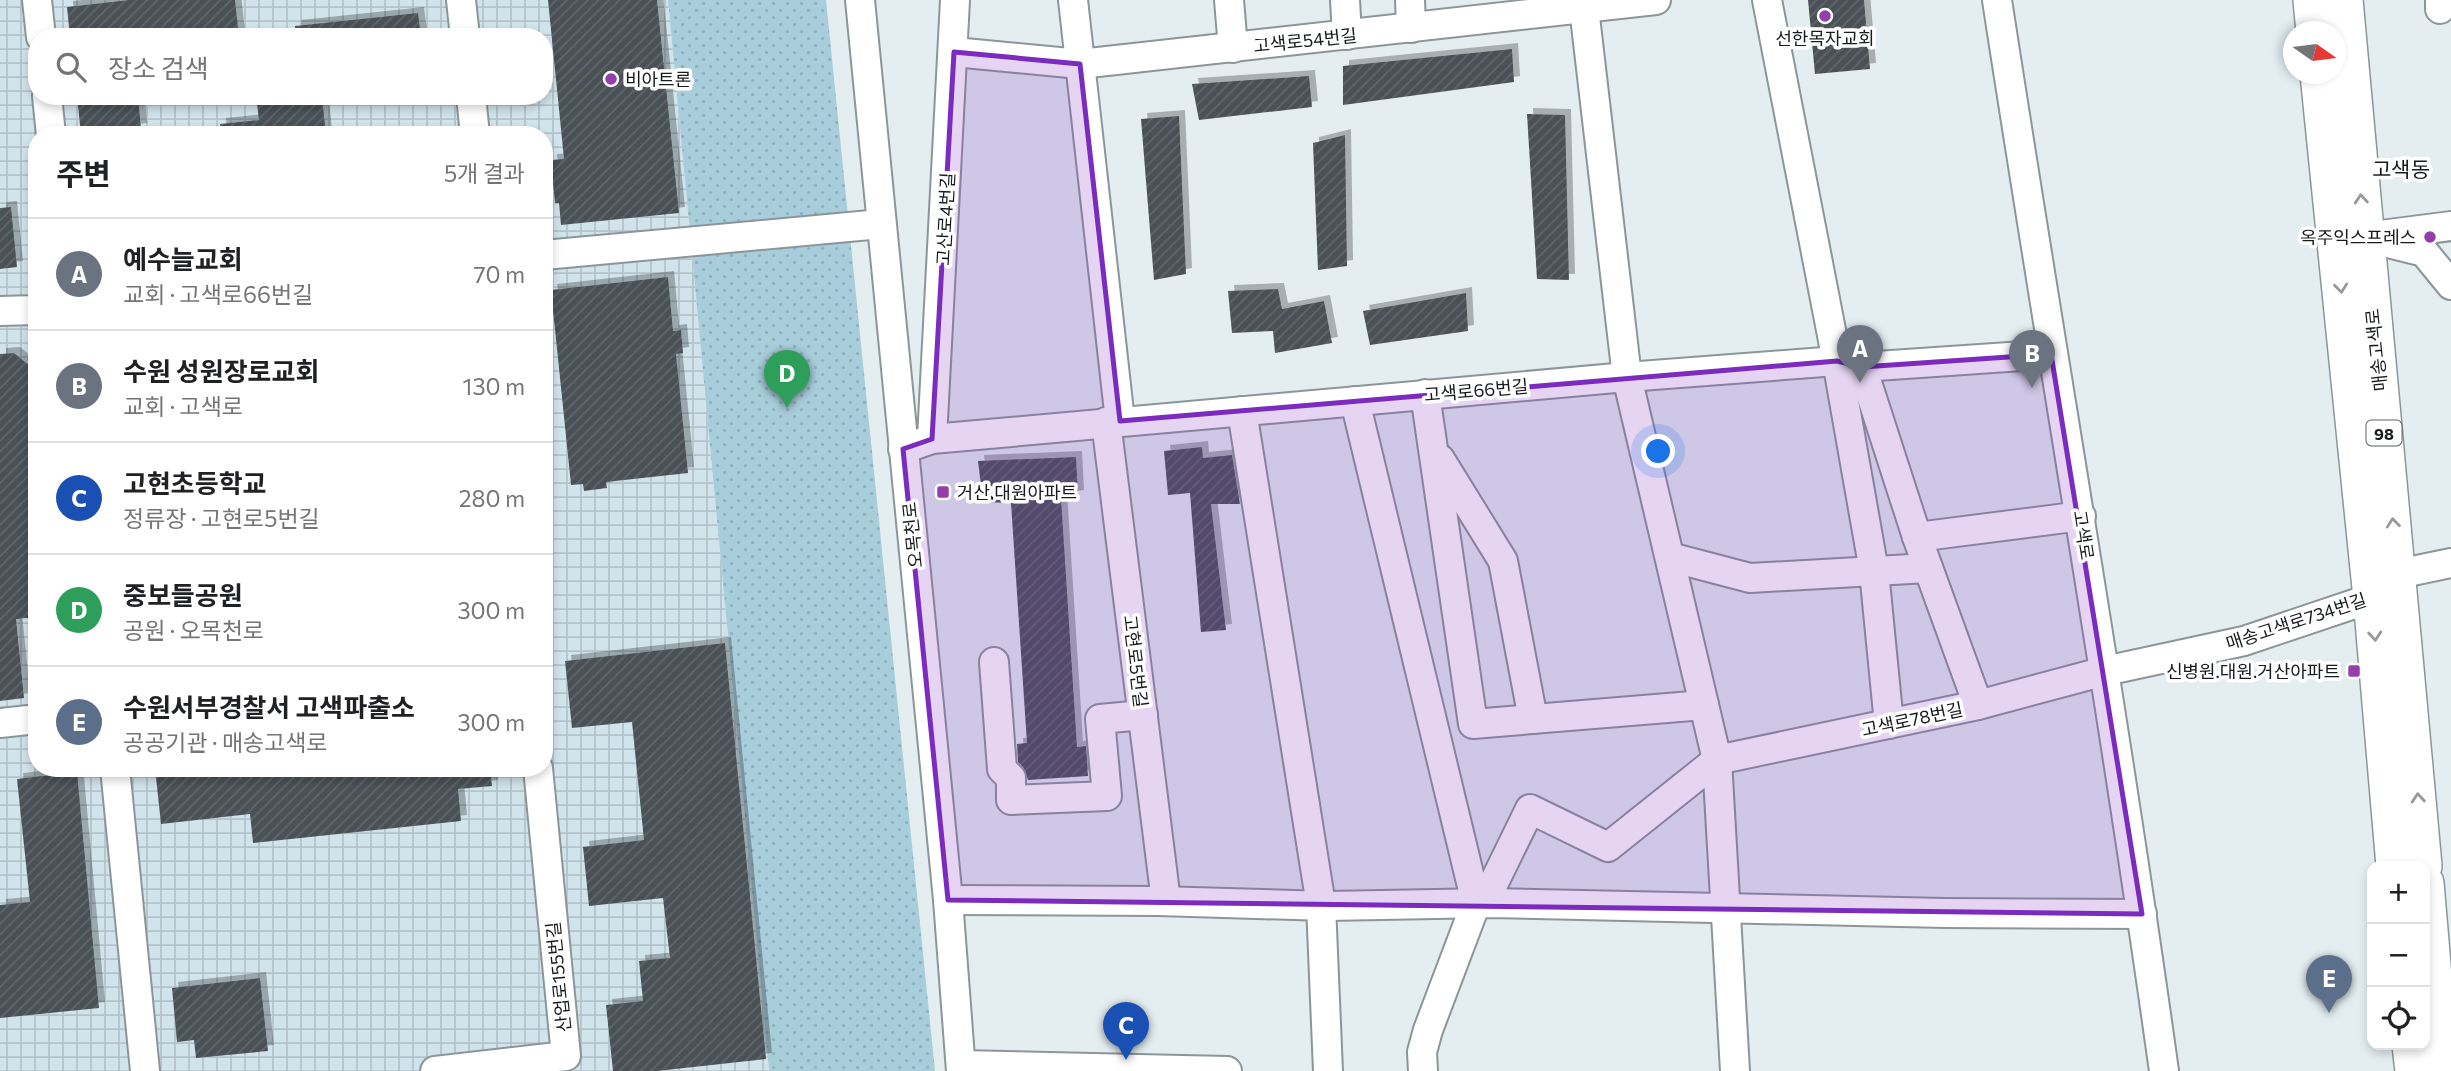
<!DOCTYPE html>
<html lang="ko">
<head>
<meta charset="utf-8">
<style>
  body { margin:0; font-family:Commissioner,"Noto Sans KR",sans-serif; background:#f2f2f2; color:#202124 }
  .controls { position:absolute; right:21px; bottom:21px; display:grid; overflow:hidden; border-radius:14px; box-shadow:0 4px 10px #0003 }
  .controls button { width:63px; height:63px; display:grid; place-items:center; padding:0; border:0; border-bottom:2px solid #e0e0e0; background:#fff; color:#202124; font:35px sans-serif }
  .compass { position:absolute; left:2283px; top:21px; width:63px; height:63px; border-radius:50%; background:#fff; box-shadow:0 4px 10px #0003; rotate:104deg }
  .you { position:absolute; left:1659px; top:452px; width:24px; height:24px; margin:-18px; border:5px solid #fff; border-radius:50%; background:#1a73e8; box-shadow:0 0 0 10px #1a73e833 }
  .badge { display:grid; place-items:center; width:46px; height:46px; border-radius:50%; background:#2563eb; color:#fff; font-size:23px; font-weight:700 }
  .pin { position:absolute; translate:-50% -58px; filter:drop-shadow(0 2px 4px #0008) }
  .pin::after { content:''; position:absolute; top:37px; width:24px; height:21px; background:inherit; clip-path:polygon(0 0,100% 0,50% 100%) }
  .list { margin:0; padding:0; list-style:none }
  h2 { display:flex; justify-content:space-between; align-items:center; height:91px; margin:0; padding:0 28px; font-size:30px }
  h2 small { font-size:23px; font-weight:400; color:#757577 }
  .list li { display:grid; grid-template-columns:46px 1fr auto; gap:21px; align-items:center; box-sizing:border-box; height:112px; padding:0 28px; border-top:2px solid #e0e0e0 }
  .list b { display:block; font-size:26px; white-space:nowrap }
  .list p { margin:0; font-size:23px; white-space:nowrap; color:#757577 }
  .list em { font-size:23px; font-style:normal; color:#757577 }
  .icon { flex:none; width:38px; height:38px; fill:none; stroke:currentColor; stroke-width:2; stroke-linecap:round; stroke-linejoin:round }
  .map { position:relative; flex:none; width:2451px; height:1071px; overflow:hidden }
  .search { position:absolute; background:#fff; box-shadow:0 4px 10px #0003; left:28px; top:28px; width:525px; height:77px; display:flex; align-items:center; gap:18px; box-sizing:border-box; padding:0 24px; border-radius:28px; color:#757577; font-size:26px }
  .panel { position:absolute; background:#fff; box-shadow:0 4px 10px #0003; left:28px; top:126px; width:525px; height:651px; border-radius:28px }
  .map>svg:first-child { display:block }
</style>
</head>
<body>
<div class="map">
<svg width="2451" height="1071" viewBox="0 0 2451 1071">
  <defs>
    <pattern id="industrial-grid" width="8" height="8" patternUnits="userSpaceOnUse" patternTransform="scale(1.75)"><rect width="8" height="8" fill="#d2e4eb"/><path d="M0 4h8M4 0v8" fill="none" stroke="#b4c3c9"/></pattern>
    <pattern id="grass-dots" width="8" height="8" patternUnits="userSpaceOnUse" patternTransform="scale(1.75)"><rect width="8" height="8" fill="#a8cddb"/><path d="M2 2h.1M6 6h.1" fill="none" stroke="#90afbc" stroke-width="1.8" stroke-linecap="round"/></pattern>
    <pattern id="building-hatch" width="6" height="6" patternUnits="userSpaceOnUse" patternTransform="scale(1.75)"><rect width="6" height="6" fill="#4a5156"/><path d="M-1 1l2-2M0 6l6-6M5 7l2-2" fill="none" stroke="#60666a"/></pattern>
    <filter id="shadow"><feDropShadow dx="6" dy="-6" stdDeviation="0" flood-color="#0004"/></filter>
  </defs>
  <rect width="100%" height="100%" fill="#e4eef1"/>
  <!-- industrial -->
  <path fill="url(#industrial-grid)" fill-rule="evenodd" d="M0,0h668l101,1071h-769zM37,37h507v59h-507zM37,135h507v633h-507z"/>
  <!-- grass -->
  <path fill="url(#grass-dots)" d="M668,0h158l109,1071h-166z"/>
  <!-- building -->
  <g fill="url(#building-hatch)" filter="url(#shadow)">
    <path d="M129,0h106l4,37h-169l-3,-30z"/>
    <path d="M548,0h109l22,213 -118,12 -2,-22h-4l-4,-43 13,-1z"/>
    <path d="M1808,0h56l6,69 -55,5z"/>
    <path d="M418,13l3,24h-125l-1,-11z"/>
    <path d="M1512,49l2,33 -171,23v-39z"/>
    <path d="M1309,76l3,31 -113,13 -7,-36z"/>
    <path d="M77,96h61l3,33 -60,6z"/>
    <path d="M256,96h66l4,39h-105l-1,-11 39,-4z"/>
    <path d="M1527,114l38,1 4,165 -32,-1z"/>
    <path d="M1179,116l7,158 -32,6 -13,-161z"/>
    <path d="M1345,135l2,131 -29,4 -5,-127z"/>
    <path d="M11,207l6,60 -17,2v-61z"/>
    <path d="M668,277l5,54 8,-1 2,23 -7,1 12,119 -82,9 1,6 -23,3 -1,-7 -12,1 -20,-195z"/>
    <path d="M1278,289l4,20 42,-8 8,42 -57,10 -2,-22 -41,2 -4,-42z"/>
    <path d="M1466,293l2,38 -98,14 -7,-34z"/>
    <path d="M14,353l16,13 7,64v187l-21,2 8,79 -24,3v-347z"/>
    <path d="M1202,447l1,11 29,-3 8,49h-29l15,126 -25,2 -11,-139 -22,2 -4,-44z"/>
    <path d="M1076,457l2,39 -17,2 16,249 9,-1 2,30 -60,4 -5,-13 -5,-5 -1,-18 10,-1 -16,-240 -28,-1 -5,-41z"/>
    <path d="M725,643l41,416 -109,12h-44l-7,-66 37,-4 -4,-40 31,-3 -7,-60 -74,8 -6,-59 61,-7 -12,-118 -60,6 -7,-67z"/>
    <path d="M155,768h335l2,18 -34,3 3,32 -208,22 -3,-29 -89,10z"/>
    <path d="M77,772l22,236 -99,10v-113l30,-3 -13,-123z"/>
    <path d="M260,978l8,73 -72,7 -2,-18 -17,2 -5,-54z"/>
  </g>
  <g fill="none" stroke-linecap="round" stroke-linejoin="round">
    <!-- minor casing -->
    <g stroke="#8c9699" stroke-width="32">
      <g id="minor">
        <path d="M37,0l4,37"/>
        <path d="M461,0l4,37"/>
        <path d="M860,0l88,900 13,171"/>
        <path d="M1073,0l47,421"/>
        <path d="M1229,0l4,48"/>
        <path d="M1345,0l2,35"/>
        <path d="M1410,0l1,28"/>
        <path d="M1767,0l70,361 37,210 15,153"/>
        <path d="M1997,0c55,357 117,713 167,1071"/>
        <path d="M2440,0v9"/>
        <path d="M1584,8l43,369 90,383 18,311"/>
        <path d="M954,52l126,12 576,-64"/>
        <path d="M47,96l4,39"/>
        <path d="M471,96l4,39"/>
        <path d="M2381,235l70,-9"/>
        <path d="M2364,237l60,15 27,33"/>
        <path d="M544,255l337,-31"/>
        <path d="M0,311l37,-1"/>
        <path d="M1862,367l55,170 61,168"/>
        <path d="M1425,394l48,330 231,-19"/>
        <path d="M1355,401l121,502 -48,127 -6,22 1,19"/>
        <path d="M1242,411l79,494 7,166"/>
        <path d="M1106,422l60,479"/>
        <path d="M932,439l23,-439"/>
        <path d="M903,449l29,-10 695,-62 210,-16 25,6 189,-13"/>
        <path d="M1440,459l63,102 30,158"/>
        <path d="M1917,537l164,-21"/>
        <path d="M1670,557l80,21 178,-10"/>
        <path d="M994,662l8,107 9,9v22l96,-4 -7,-77 43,-4"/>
        <path d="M0,723l37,-4"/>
        <path d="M115,768l30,303"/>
        <path d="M948,900l210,1 169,5 163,-3 455,10 197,1"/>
        <path d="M1484,903l46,-94 78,38 109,-87 261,-55 127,-34 139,-30 128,-43 26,-24 53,-11"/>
        <path d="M961,1065l266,6"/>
        <path d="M435,1071l131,-15 -28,-288"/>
      </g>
    </g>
    <!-- major casing -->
    <g stroke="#8c9699" stroke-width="40">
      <g id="major">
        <path d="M2312,0l3,32"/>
        <path d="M2344,0l79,866"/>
        <path d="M2319,74l53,524 23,268"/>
        <path d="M2425,883l16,188"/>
        <path d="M2411,1045l3,26"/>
      </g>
    </g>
    <!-- minor -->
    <use href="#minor" stroke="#fff" stroke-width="28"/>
    <!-- major -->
    <use href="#major" stroke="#fff" stroke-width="37"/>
  </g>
  <!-- one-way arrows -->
  <defs><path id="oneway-chevron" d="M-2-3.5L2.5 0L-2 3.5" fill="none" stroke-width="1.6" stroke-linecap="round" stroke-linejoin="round" transform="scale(1.75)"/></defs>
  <g stroke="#979899">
    <use href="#oneway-chevron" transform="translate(2361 199) rotate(-95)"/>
    <use href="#oneway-chevron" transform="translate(2341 288) rotate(84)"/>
    <use href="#oneway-chevron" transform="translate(2393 523) rotate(-96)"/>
    <use href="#oneway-chevron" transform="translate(2375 636) rotate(85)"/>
    <use href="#oneway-chevron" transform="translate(2418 798) rotate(-95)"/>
  </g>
  <!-- marked area -->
  <path fill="#7b2cbf" fill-opacity="0.2" stroke="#7b2cbf" stroke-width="5" stroke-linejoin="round" d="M954,52l126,12 40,357 717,-60 25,6 189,-13 91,560 -1194,-14 -45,-451 29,-10z"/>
  <!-- markers -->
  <g fill="#933eab" stroke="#fff" stroke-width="2.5">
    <circle cx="1825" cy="16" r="7"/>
    <circle cx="611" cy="79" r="7"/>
    <circle cx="2430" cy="237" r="7"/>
    <rect x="936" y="485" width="14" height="14" rx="3.5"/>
    <rect x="2347" y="664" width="14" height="14" rx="3.5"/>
  </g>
  <g text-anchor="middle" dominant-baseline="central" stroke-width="7" stroke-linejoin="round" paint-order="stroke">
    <!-- shield labels -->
    <rect fill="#fff" stroke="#5d5f61" stroke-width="2" x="2366.5" y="420.5" width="35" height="25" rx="5"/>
    <g font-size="16" font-weight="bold" fill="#181b1d">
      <text x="2384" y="433">98</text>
    </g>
    <!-- poi labels -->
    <g font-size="18" fill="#181b1d" stroke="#fff" text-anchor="start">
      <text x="1825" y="38" text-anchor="middle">선한목자교회</text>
      <text x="625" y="79">비아트론</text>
      <text x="2416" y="237" text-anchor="end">옥주익스프레스</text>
      <text x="957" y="492">거산.대원아파트</text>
      <text x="2340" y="671" text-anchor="end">신병원.대원.거산아파트</text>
    </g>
    <!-- street labels -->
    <g font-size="18" fill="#181b1d" stroke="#fff">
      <text transform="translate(1305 40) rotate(-6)">고색로54번길</text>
      <text transform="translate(945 219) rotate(-87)">고산로4번길</text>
      <text transform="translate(2376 350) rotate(-96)">매송고색로</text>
      <text transform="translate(1476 390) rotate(-5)">고색로66번길</text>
      <text transform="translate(912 535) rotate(-96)">오목천로</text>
      <text transform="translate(2084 535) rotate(81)">고색로</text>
      <text transform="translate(2296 621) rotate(-18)">매송고색로734번길</text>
      <text transform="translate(1136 661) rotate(83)">고현로5번길</text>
      <text transform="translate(1912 719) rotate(-12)">고색로78번길</text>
      <text transform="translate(558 977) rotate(-96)">산업로155번길</text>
    </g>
    <!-- quarter labels -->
    <g font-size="21" fill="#181b1d" stroke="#fff">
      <text x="2401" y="168">고색동</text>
    </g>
  </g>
</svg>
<div class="controls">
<button>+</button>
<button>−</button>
<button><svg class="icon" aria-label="locate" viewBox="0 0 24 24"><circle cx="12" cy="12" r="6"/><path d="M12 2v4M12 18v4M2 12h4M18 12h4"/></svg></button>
</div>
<svg class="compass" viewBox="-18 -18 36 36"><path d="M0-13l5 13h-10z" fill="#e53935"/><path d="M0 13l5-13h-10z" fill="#757577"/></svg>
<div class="you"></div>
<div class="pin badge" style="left:1860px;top:383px;background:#6b7280">A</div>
<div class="pin badge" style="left:2032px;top:388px;background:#6b7280">B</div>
<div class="pin badge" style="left:1126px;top:1060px;background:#1a4fb4">C</div>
<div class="pin badge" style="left:787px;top:408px;background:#2e9e5b">D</div>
<div class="pin badge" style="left:2329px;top:1013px;background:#5c6f8a">E</div>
<div class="search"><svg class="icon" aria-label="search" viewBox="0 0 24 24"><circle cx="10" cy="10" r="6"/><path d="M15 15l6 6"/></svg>장소 검색</div>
<section class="panel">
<h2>주변<small>5개 결과</small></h2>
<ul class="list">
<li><span class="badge" style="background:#6b7280">A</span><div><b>예수늘교회</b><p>교회 · 고색로66번길</p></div><em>70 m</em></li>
<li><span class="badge" style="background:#6b7280">B</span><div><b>수원 성원장로교회</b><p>교회 · 고색로</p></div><em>130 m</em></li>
<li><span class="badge" style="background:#1a4fb4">C</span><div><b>고현초등학교</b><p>정류장 · 고현로5번길</p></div><em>280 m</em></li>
<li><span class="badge" style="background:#2e9e5b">D</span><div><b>중보들공원</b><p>공원 · 오목천로</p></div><em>300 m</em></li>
<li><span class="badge" style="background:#5c6f8a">E</span><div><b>수원서부경찰서 고색파출소</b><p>공공기관 · 매송고색로</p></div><em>300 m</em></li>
</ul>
</section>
</div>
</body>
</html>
